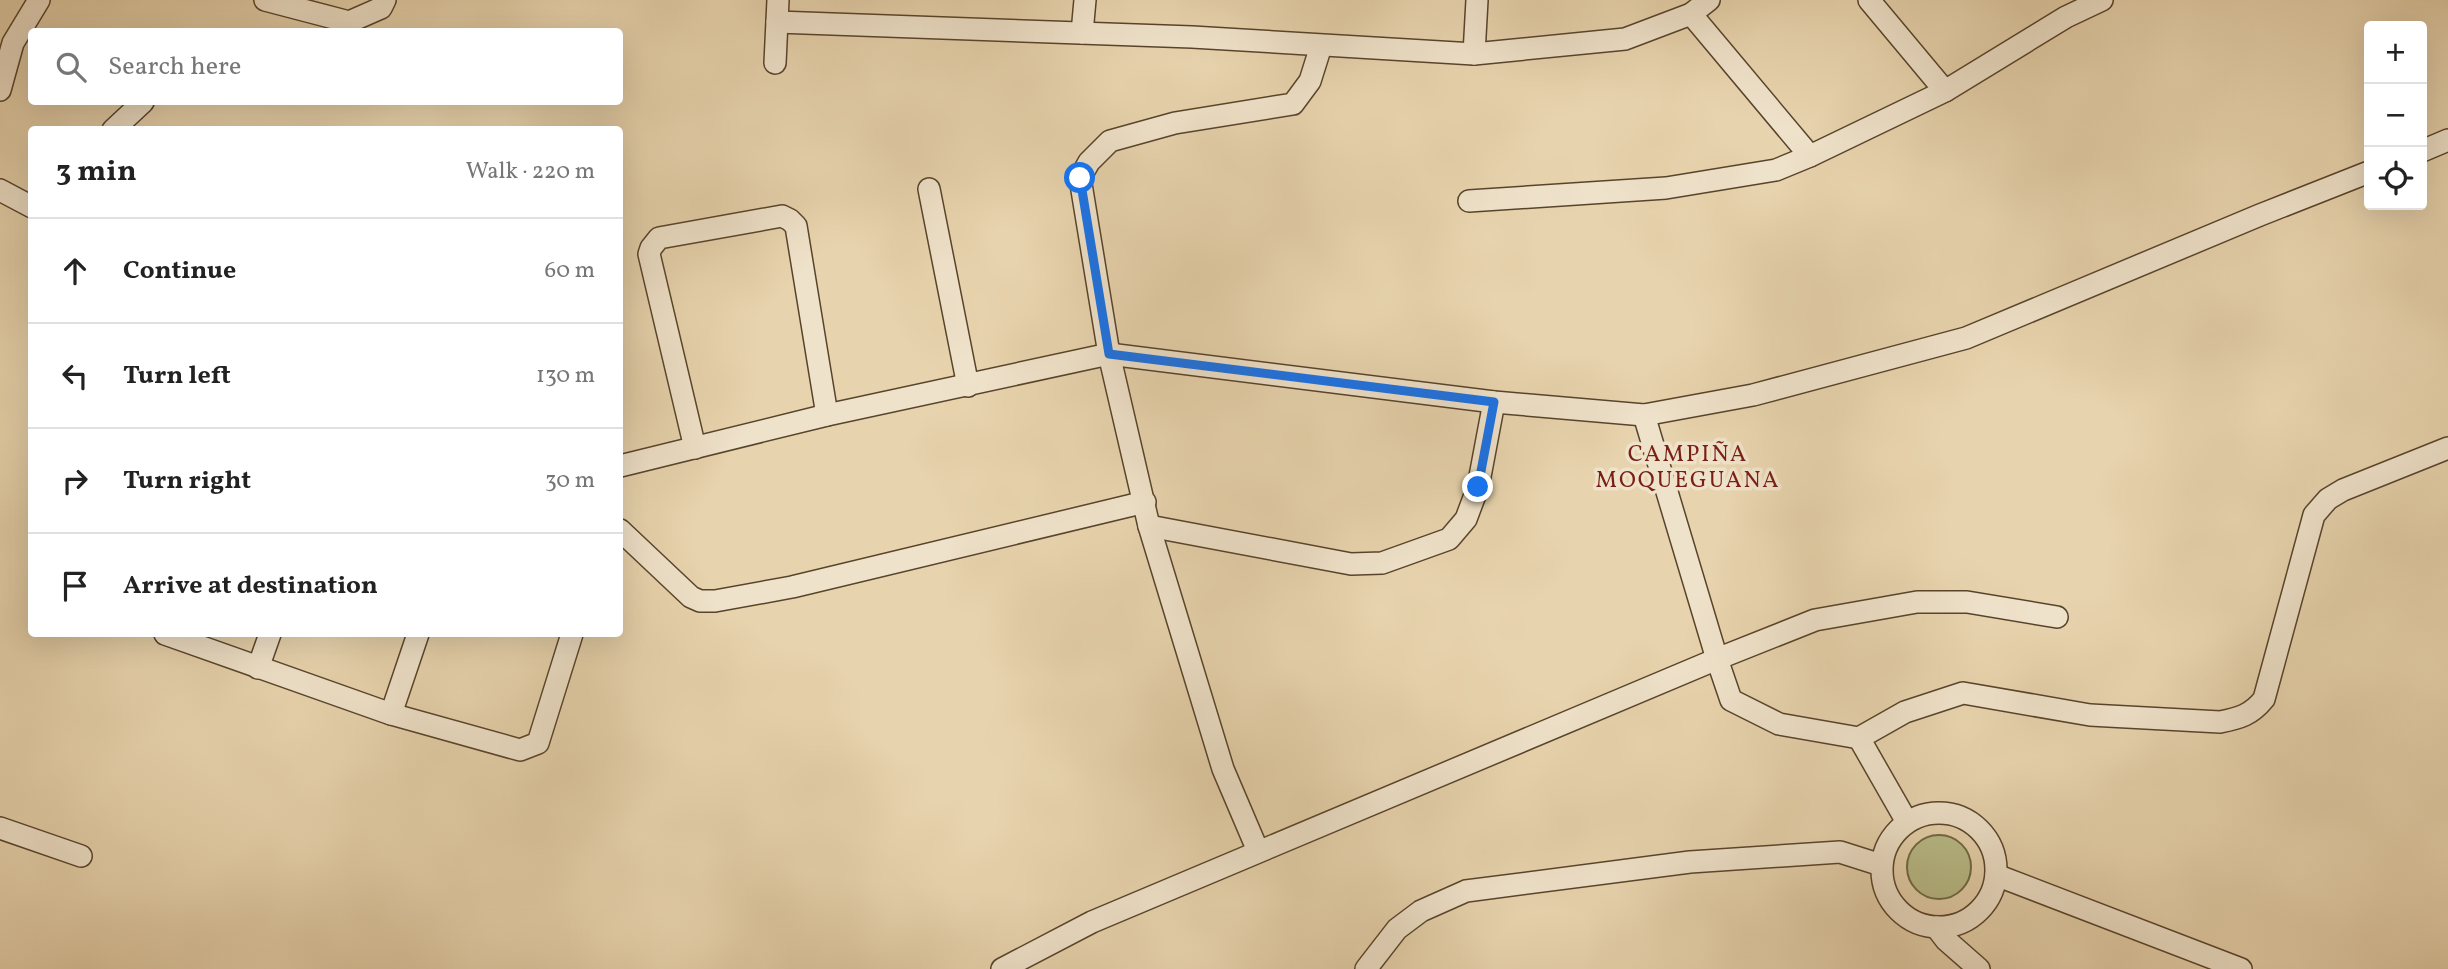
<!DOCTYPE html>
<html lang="en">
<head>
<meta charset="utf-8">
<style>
  body { margin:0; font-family:Vollkorn,serif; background:#f6f6f6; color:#222 }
  .controls { position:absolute; right:21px; top:21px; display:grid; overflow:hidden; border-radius:7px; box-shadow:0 7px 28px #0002 }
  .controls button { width:63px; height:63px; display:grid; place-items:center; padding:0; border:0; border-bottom:2px solid #e0e0e0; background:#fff; color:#222; font:35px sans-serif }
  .stop { position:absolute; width:21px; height:21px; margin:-16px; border:5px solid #1a73e8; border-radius:50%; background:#fff }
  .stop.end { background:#1a73e8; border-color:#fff; box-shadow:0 2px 7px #0008 }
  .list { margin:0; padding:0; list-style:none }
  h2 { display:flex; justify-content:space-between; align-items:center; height:91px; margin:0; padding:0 28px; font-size:30px }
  h2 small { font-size:23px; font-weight:400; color:#767676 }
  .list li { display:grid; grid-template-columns:46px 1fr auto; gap:21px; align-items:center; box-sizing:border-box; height:105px; padding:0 28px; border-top:2px solid #e0e0e0 }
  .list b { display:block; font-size:26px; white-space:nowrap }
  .list em { font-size:23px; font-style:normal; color:#767676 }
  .icon { flex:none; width:38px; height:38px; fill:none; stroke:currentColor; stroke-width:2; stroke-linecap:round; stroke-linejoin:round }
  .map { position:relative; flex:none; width:2448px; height:969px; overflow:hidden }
  .search { position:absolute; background:#fff; box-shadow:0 7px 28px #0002; left:28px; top:28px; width:595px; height:77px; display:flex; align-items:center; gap:18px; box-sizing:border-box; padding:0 24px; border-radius:7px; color:#767676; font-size:26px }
  .panel { position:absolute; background:#fff; box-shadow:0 7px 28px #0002; left:28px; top:126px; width:595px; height:511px; border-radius:7px }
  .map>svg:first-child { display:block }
</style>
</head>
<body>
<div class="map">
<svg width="2448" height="969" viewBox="0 0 2448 969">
  <rect width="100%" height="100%" fill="#e7d3ad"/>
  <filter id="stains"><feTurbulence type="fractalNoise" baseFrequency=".00286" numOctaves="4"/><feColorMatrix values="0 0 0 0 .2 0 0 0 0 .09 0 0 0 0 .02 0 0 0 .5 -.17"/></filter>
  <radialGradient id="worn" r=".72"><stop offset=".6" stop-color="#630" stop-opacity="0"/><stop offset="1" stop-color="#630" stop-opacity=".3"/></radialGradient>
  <!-- green -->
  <circle fill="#b8bc88" stroke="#706844" stroke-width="2" cx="1939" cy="867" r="32"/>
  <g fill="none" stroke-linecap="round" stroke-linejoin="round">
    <!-- minor casing -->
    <g stroke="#58442b" stroke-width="24">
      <g id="minor">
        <path d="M265,0l84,22 32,-14 4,-8"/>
        <path d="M1869,0l76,91"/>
        <path d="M1691,14l119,142"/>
        <path d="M777,22l415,15 282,17 151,-15 66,-25 18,-14"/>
        <path d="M1082,33l3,-33"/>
        <path d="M1474,54l3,-54"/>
        <path d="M775,63l3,-63"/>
        <path d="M0,90l13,-47 26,-43"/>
        <path d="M113,130l30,-28"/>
        <path d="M2422,151l26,-11"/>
        <path d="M929,189l39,197"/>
        <path d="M0,190l32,17"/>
        <path d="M1469,201l197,-13 110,-18 34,-14 135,-65 121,-74 36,-17"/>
        <path d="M1644,415l73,244 14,41 48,24 80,14 46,-26 58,-19 127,22 130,7c20,-4 31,-7 44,-23l50,-184 14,-16 15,-9 105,-42"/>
        <path d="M695,448l-46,-194 2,-6 8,-10 123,-22 8,4 6,6 31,189"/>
        <path d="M620,466l207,-51 282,-61 385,48 150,13 109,-20 213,-57 294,-123 109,-43"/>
        <path d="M1149,526l202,38 31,-1 67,-24 17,-20 12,-32 16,-85"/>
        <path d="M620,530l71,67 9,4h15l77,-14 353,-85"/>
        <path d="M165,634l226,80 129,36 18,-7 34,-109"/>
        <path d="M258,668l12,-34"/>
        <path d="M391,714l27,-80"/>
        <path d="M1859,738l48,84"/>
        <circle cx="1939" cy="870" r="57"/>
        <path d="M0,828l81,28"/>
        <path d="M1258,851l-35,-82 -74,-243 -40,-172 -29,-176 9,-16 21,-21 65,-18 118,-19 17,-23 11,-35"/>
        <path d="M1996,875l245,94"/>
        <path d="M1936,927l10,13 33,29"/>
        <path d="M1002,969l90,-47 625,-263 98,-39 102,-18h50l90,15"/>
        <path d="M1366,969l31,-40 24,-18 45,-20 224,-29 150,-10 41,13"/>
      </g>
    </g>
    <!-- minor -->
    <use href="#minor" stroke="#efe2ca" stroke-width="21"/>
  </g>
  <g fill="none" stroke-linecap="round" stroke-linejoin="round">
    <!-- route -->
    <path stroke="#1a73e8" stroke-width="9" d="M1080,178l29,176 385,48 -16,85"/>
  </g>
  <g text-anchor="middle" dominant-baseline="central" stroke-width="7" stroke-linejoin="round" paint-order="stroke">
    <!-- neighbourhood labels -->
    <g font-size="23" letter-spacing="2" fill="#7a1f14" stroke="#efe2ca">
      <text x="1688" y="455">CAMPIÑA<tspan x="1688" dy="26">MOQUEGUANA</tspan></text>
    </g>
  </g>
  <rect width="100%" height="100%" filter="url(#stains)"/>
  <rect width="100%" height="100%" fill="url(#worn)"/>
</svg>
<div class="controls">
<button>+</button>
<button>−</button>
<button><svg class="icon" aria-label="locate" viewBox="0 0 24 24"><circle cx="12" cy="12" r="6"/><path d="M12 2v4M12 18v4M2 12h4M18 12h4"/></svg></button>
</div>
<div class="stop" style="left:1080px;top:178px"></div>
<div class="stop end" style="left:1478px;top:487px"></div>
<div class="search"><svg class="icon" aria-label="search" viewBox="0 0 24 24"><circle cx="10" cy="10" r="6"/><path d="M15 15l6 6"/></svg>Search here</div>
<section class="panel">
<h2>3 min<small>Walk · 220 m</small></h2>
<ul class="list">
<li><svg class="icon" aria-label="ahead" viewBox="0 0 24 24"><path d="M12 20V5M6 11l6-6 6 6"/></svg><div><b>Continue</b></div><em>60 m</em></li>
<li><svg class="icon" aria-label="left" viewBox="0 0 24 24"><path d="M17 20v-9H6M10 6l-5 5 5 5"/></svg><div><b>Turn left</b></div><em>130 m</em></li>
<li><svg class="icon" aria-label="right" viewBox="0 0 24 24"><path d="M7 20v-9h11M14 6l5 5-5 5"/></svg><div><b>Turn right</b></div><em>30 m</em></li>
<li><svg class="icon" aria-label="arrive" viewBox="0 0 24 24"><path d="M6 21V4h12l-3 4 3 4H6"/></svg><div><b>Arrive at destination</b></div></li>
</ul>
</section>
</div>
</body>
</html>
